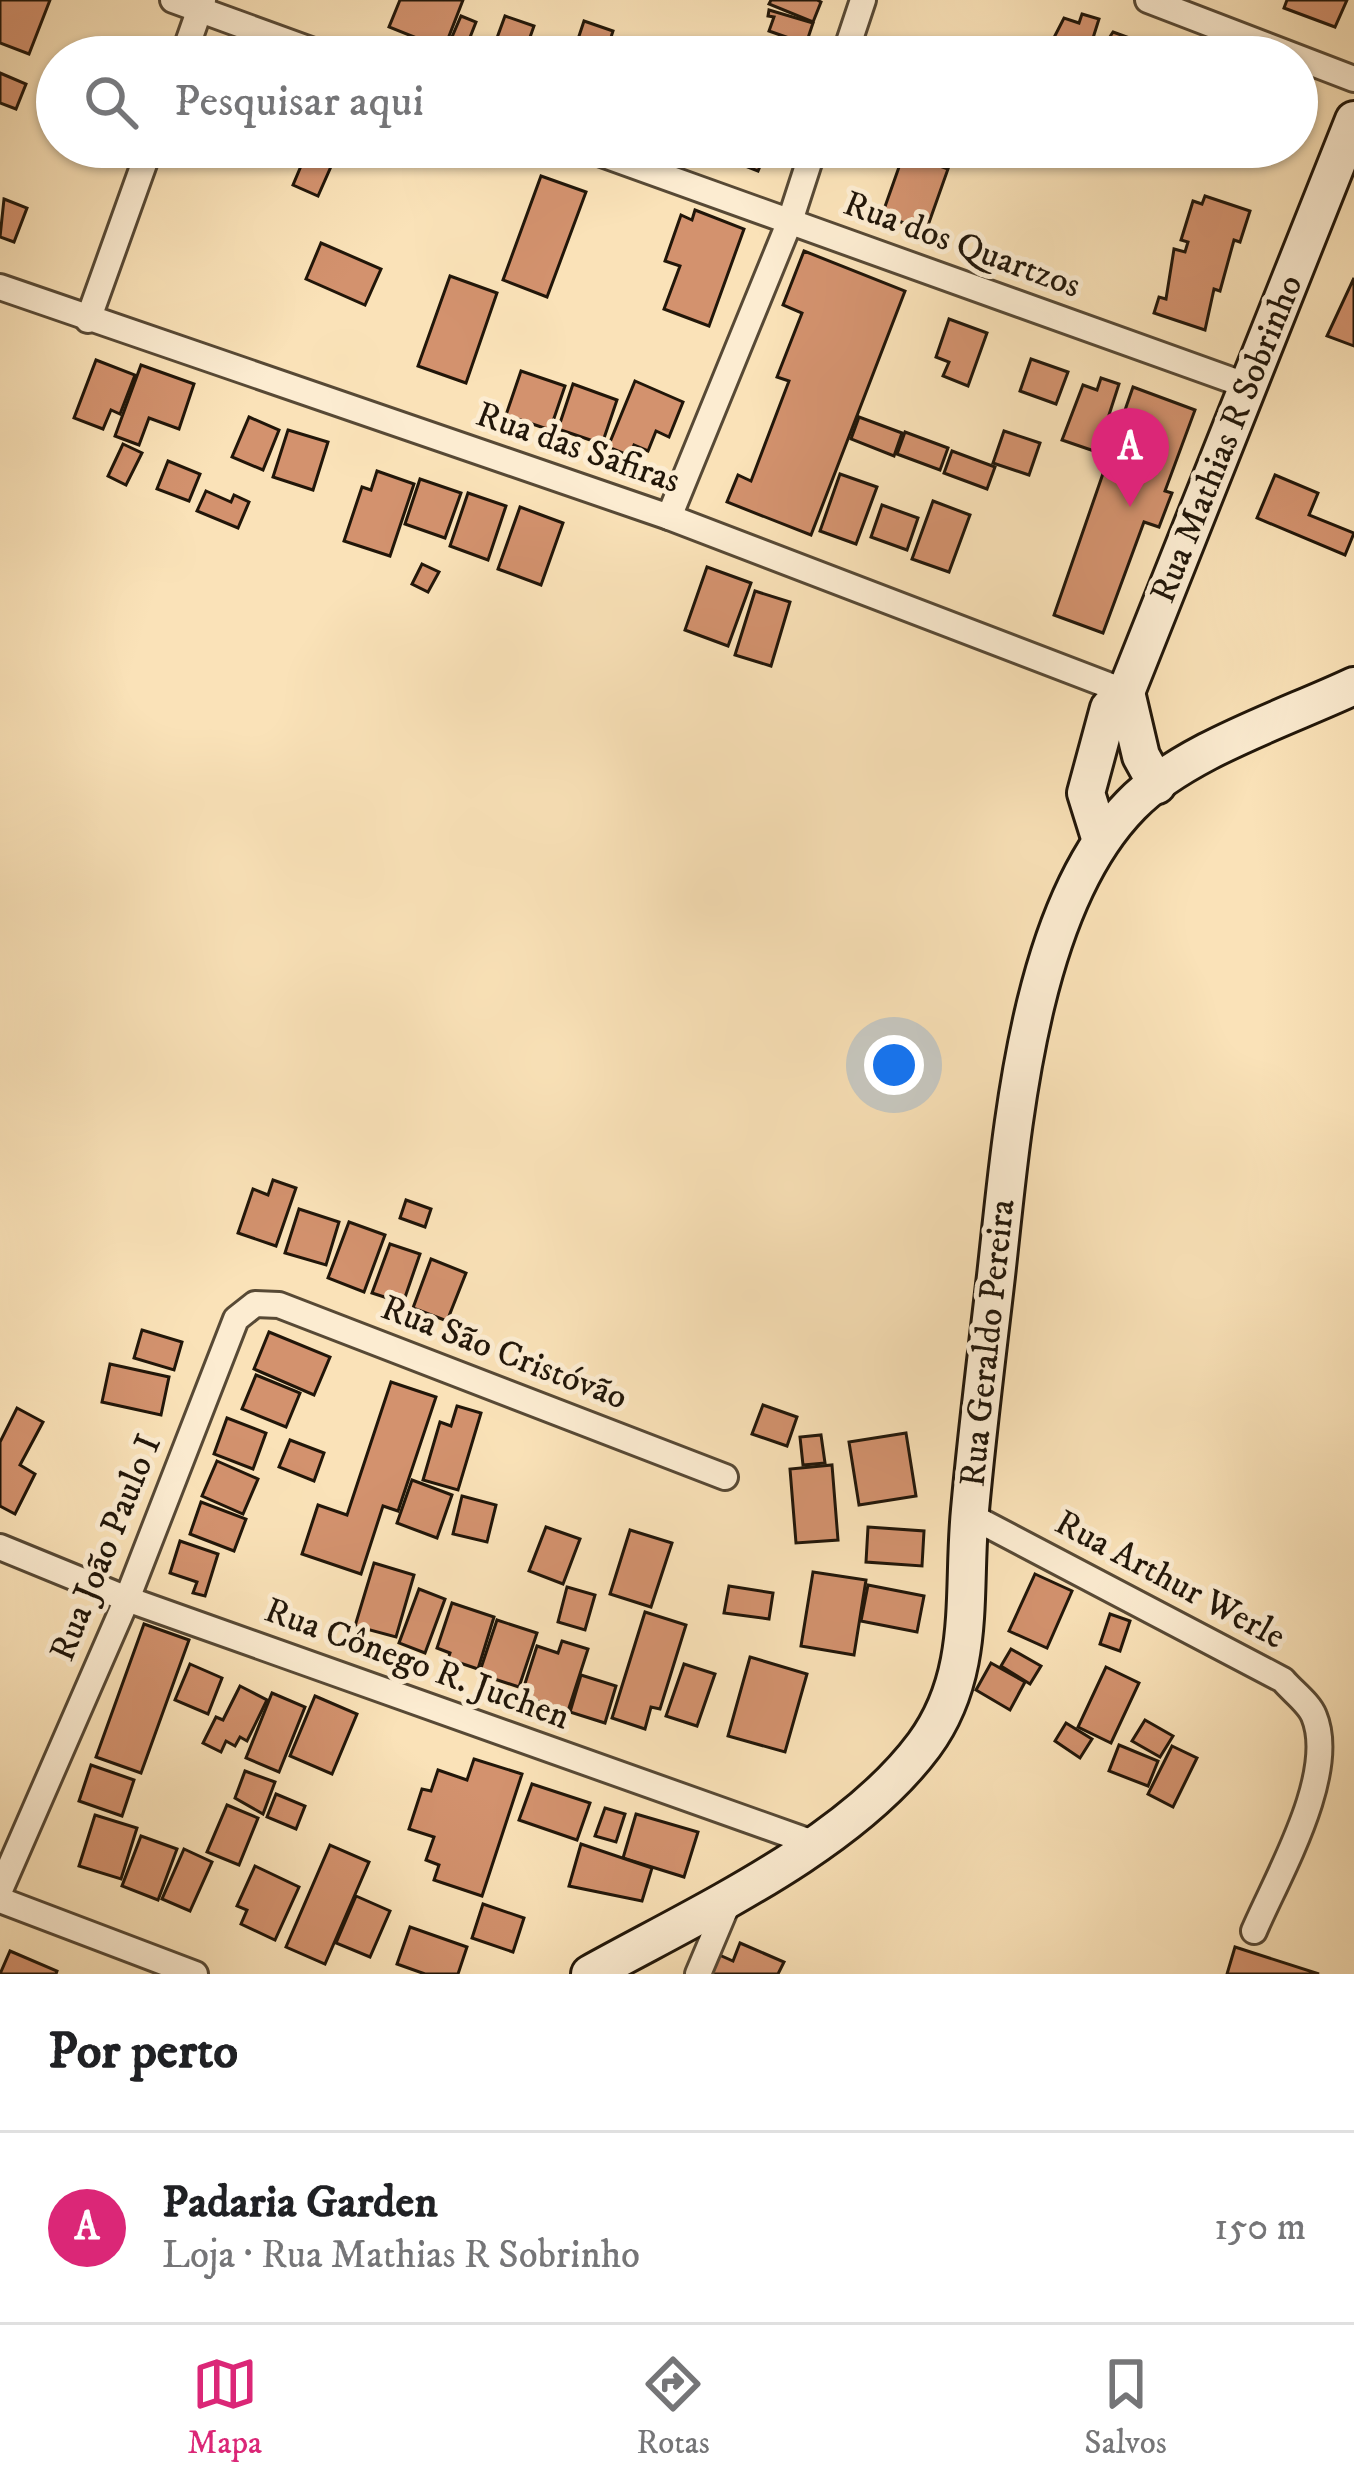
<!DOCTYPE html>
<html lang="pt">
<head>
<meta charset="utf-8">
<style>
  body { margin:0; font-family:"IM FELL DW Pica",serif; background:#f6f6f6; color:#202124 }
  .you { position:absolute; left:894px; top:1065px; width:42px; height:42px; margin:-30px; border:9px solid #fff; border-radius:50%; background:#1a73e8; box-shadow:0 0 0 18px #1a73e833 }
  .badge { display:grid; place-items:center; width:78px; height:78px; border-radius:50%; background:#db2777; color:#fff; font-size:39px; font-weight:700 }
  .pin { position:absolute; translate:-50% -99px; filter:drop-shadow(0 3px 6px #0008) }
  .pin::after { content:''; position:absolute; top:63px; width:42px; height:36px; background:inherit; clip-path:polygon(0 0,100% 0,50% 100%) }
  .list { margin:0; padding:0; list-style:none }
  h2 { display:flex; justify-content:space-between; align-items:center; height:156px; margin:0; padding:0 48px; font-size:51px }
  h2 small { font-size:39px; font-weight:400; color:#757577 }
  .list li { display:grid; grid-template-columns:78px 1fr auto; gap:36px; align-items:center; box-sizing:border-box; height:192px; padding:0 48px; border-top:3px solid #e0e0e0 }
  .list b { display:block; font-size:45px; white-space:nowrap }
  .list p { margin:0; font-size:39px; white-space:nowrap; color:#757577 }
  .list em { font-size:39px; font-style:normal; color:#757577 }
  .icon { flex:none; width:66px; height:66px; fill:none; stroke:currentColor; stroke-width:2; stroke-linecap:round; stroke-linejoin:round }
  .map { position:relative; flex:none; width:1354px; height:1974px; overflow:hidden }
  .search { position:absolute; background:#fff; box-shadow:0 3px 9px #0004; left:36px; right:36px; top:36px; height:132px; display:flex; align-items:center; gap:30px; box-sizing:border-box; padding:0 42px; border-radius:66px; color:#757577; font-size:45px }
  .sheet { height:348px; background:#fff }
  nav { display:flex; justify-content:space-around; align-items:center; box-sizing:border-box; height:168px; border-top:3px solid #e0e0e0; background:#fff; font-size:33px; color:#757577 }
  nav a { display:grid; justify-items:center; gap:6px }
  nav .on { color:#db2777 }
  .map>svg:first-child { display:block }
</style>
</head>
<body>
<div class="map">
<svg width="1354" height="1974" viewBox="0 0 1354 1974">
  <rect width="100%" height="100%" fill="#fae2b8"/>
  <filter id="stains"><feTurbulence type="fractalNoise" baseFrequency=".00167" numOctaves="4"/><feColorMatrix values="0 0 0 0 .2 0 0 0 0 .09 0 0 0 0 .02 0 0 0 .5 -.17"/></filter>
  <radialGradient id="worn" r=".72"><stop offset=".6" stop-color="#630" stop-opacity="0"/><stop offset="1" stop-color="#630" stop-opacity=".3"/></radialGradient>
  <!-- building -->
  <g fill="#d3926e" stroke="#211609" stroke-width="3">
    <path d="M0,0h50l-21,54 -29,-11z"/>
    <path d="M400,0h63l-19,49 -55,-22z"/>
    <path d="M771,0h46l4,2 -8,20 -44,-18z"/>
    <path d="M1287,0h60l-12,27 -51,-19z"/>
    <path d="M769,10l44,13 -7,21 -37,-13 5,-14 -6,-1z"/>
    <path d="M1082,14l17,5 -12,38h-43l20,-39 15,5z"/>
    <path d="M461,16l15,6 -11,28 -16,-6z"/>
    <path d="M505,16l29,10 -11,31h-33z"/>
    <path d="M584,21l29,10 -7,22 -29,-11z"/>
    <path d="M1113,32l41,15 -4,10h-53z"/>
    <path d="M772,38l34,14 -2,5h-39z"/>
    <path d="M0,73l26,11 -10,25 -16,-6z"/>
    <path d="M309,147h49l-5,13 -16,-7 -19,43 -25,-11z"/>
    <path d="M720,147h48l-10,24 -41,-16z"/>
    <path d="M904,153l44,16 -22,62 -44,-16z"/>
    <path d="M541,176l45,16 -39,105 -44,-17z"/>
    <path d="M1205,196l45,15 -10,31 -6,-2 -14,51 -6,-2 -9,41 -51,-17 5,-16 7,2 8,-50 11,3 3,-10 -7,-2 12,-39 9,3z"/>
    <path d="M4,199l23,9 -13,34 -14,-5z"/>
    <path d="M695,210l49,19 -35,97 -45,-17 16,-43 -15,-5 16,-46 11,5z"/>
    <path d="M321,243l60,26 -16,36 -59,-26z"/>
    <path d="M804,251l101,40 -94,244 -84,-33 11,-27 13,6 38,-100 -12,-4 25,-64 -19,-8z"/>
    <path d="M450,276l47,17 -31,90 -48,-17z"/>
    <path d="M1354,278v68l-27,-10z"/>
    <path d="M949,319l38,14 -19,53 -25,-10 6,-14 -13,-5z"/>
    <path d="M1031,359l37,13 -12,32 -36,-13z"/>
    <path d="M96,360l39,15 -15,39 -9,-4 -8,19 -29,-11z"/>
    <path d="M141,365l53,19 -15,45 -30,-11 -10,27 -24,-9z"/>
    <path d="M521,371l44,15 -15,44 -44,-15z"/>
    <path d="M1101,378l18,6 -22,68 -35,-12 21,-55 14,5z"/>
    <path d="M635,381l48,21 -14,35 -13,-6 -8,20 -14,-6 -4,11 -22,-9z"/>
    <path d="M573,384l44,16 -15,44 -44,-15z"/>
    <path d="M1133,387l62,23 -30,81 7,2 -13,34 -15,-5 -41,111 -49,-18z"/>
    <path d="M249,417l30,13 -16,40 -31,-13z"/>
    <path d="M859,417l43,16 -8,23 -43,-17z"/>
    <path d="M288,430l40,12 -15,48 -40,-13z"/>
    <path d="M1004,431l36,12 -11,32 -36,-12z"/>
    <path d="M905,432l43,16 -8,22 -43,-16z"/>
    <path d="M123,444l19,9 -16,32 -18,-9z"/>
    <path d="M952,451l43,16 -8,22 -43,-16z"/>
    <path d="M168,461l32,13 -11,27 -32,-12z"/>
    <path d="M377,471l37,13 -24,72 -46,-15 18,-54 9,3z"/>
    <path d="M840,474l37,13 -21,57 -36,-13z"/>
    <path d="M1275,475l43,18 -9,22 45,18 -9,22 -88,-37z"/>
    <path d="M420,479l41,14 -16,45 -40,-14z"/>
    <path d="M206,491l25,11 3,-7 15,7 -11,26 -41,-17z"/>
    <path d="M468,493l38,13 -18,54 -38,-14z"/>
    <path d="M933,501l37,14 -21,57 -37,-13z"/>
    <path d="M882,505l36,13 -11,32 -36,-13z"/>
    <path d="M520,507l43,16 -22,62 -43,-16z"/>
    <path d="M422,564l17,8 -11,20 -16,-8z"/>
    <path d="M707,567l44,16 -23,63 -43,-16z"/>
    <path d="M755,591l35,11 -19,64 -36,-11z"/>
    <path d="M273,1180l23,8 -20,58 -38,-13 15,-44 15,6z"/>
    <path d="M406,1200l25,9 -6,18 -25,-9z"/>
    <path d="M299,1209l40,13 -13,43 -41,-12z"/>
    <path d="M349,1222l36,13 -21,57 -36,-14z"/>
    <path d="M390,1244l30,10 -17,49 -31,-10z"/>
    <path d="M431,1259l35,14 -19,48 -34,-13z"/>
    <path d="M142,1330l40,12 -8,28 -40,-12z"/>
    <path d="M269,1332l61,25 -16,38 -60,-26z"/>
    <path d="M110,1364l59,13 -8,38 -59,-13z"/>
    <path d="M256,1375l44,18 -14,34 -44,-18z"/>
    <path d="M391,1382l45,15 -38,114 -15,-5 -22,68 -59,-20 16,-49 29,10z"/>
    <path d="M763,1405l34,12 -10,29 -35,-12z"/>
    <path d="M457,1406l24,7 -23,77 -35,-10 17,-58 11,4z"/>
    <path d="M17,1408l26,14 -23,43 15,9 -20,40 -15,-8v-64z"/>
    <path d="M227,1418l39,15 -13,36 -39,-15z"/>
    <path d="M906,1433l10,63 -57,9 -10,-63z"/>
    <path d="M821,1435l4,28 -22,2 -3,-28z"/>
    <path d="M290,1440l34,13 -10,28 -35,-14z"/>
    <path d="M217,1461l41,18 -15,35 -41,-18z"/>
    <path d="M832,1465l6,75 -42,3 -6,-74z"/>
    <path d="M412,1480l40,15 -15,43 -40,-15z"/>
    <path d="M462,1496l34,9 -9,37 -34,-8z"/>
    <path d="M201,1502l45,17 -12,32 -44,-17z"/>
    <path d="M546,1527l34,12 -17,45 -34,-13z"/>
    <path d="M868,1527l56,4 -2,35 -56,-4z"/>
    <path d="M630,1530l42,13 -21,64 -41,-13z"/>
    <path d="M180,1541l38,13 -13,42 -12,-3 4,-11 -27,-9z"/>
    <path d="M374,1563l40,12 -18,62 -41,-11z"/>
    <path d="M813,1572l53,8 -12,75 -53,-9z"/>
    <path d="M1035,1574l37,17 -25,57 -38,-17z"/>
    <path d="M868,1585l56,11 -7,36 -56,-11z"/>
    <path d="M729,1586l44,7 -4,26 -45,-6z"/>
    <path d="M567,1587l28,8 -10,35 -27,-8z"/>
    <path d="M419,1589l26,10 -20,54 -26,-10z"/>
    <path d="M452,1603l42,14 -16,52 -30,-10 2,-6 -13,-5z"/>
    <path d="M645,1612l41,13 -26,84 -9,-2 -6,22 -33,-11z"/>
    <path d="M1110,1614l20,7 -10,30 -20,-7z"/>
    <path d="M497,1620l40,13 -18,54 -40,-13z"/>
    <path d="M144,1624l45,16 -48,133 -45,-16z"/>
    <path d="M562,1641l26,8 -20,62 -47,-15 16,-50 21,7z"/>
    <path d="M1011,1649l30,17 -11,18 -29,-18z"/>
    <path d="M750,1657l57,17 -22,78 -57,-16z"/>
    <path d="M991,1663l34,19 -15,28 -34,-20z"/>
    <path d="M190,1664l32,14 -14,36 -33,-14z"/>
    <path d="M684,1664l31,10 -18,52 -31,-10z"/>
    <path d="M1106,1667l33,16 -28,60 -33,-16z"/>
    <path d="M581,1675l35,11 -11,37 -35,-11z"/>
    <path d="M240,1686l27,14 -20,41 -7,-4 -5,9 -9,-5 -5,11 -18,-9 13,-26 7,3z"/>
    <path d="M272,1693l33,14 -26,65 -33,-14z"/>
    <path d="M315,1696l42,18 -25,60 -42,-18z"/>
    <path d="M1145,1720l28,16 -13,21 -28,-16z"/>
    <path d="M1066,1723l26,16 -12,19 -25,-17z"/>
    <path d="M1119,1745l39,16 -10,25 -39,-15z"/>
    <path d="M1172,1746l25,12 -24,49 -25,-13z"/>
    <path d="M474,1759l48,15 -40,122 -48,-16 5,-15 -13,-5 8,-23 -25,-8 13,-40 9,2 7,-21 29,10z"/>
    <path d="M91,1765l43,15 -12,36 -43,-15z"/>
    <path d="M245,1771l30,11 -12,32 -28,-16z"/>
    <path d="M532,1784l58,19 -13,37 -58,-20z"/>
    <path d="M276,1794l29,12 -9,23 -29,-12z"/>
    <path d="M227,1805l31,13 -19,47 -32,-13z"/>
    <path d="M605,1808l20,6 -9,28 -21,-6z"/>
    <path d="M636,1814l62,18 -14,45 -61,-19z"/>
    <path d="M95,1815l42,13 -16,51 -42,-13z"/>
    <path d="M141,1836l36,13 -19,51 -36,-14z"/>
    <path d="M581,1844l71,24 -10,33 -73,-15z"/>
    <path d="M330,1845l39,17 -44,102 -39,-17z"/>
    <path d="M184,1849l28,13 -22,49 -28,-12z"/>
    <path d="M255,1866l44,21 -24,53 -34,-16 6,-14 -10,-4z"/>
    <path d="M356,1896l34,15 -20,46 -34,-14z"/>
    <path d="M483,1904l41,14 -11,34 -41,-14z"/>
    <path d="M410,1927l57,20 -9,27h-33l-28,-10z"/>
    <path d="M740,1943l44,19 -6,12h-70l9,-20 16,7z"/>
    <path d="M1235,1947l84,27h-92z"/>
    <path d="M10,1951l47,20 -1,3h-56z"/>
  </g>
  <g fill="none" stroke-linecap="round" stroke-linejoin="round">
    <!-- minor casing -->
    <g stroke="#574935" stroke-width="30">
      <g id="minor">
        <path d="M173,0l157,57"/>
        <path d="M1148,0l206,79"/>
        <path d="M183,57l20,-57"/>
        <path d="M844,57l19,-57"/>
        <path d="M582,147l666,239"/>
        <path d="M0,287l669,230 457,175"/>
        <path d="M88,320l62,-173"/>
        <path d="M669,517l121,-296 24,-74"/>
        <path d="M969,1515l314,165c9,11 26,23 31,36 24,58 -37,161 -60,215"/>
        <path d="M0,1547l127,52 686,244"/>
        <path d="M0,1890l127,-291 109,-280 19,-15 24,1 446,172"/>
        <path d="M0,1900l195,74"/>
        <path d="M698,1974l32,-76"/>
      </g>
    </g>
    <!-- secondary casing -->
    <g stroke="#211609" stroke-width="42">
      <g id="secondary">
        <path d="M1126,692l15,64 16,29"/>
        <path d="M1101,841l-15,-48 23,-85 17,-16 228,-572"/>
        <path d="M590,1974c108,-60 259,-128 334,-229 53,-72 38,-152 46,-235 7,-78 17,-156 26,-234 16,-142 31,-365 135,-471 52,-54 155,-87 223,-119"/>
      </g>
    </g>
    <!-- minor -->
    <use href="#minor" stroke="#fcecd1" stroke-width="24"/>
    <!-- secondary -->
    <use href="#secondary" stroke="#fcecd1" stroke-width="36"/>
  </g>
  <g text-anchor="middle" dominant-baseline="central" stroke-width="10" stroke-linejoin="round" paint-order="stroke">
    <!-- street labels -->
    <g font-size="36" fill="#211609" stroke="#fcecd1">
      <text transform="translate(962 245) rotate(20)">Rua dos Quartzos</text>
      <text transform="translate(1227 439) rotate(-68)">Rua Mathias R Sobrinho</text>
      <text transform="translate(578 448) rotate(19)">Rua das Safiras</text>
      <text transform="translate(988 1343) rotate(-84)">Rua Geraldo Pereira</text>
      <text transform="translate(504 1353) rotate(21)">Rua São Cristóvão</text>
      <text transform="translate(106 1548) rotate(-68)">Rua João Paulo I</text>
      <text transform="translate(1170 1580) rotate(28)">Rua Arthur Werle</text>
      <text transform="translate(417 1664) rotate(20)">Rua Cônego R. Juchen</text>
    </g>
  </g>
  <rect width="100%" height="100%" filter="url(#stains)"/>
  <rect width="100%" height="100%" fill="url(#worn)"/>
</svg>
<div class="you"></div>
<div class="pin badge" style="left:1130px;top:507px">A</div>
<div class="search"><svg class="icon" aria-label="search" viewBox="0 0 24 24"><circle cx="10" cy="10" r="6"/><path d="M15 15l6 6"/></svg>Pesquisar aqui</div>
</div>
<section class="sheet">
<h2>Por perto<small></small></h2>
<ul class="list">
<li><span class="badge">A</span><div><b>Padaria Garden</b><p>Loja · Rua Mathias R Sobrinho</p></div><em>150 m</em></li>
</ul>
</section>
<nav>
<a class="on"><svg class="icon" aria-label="map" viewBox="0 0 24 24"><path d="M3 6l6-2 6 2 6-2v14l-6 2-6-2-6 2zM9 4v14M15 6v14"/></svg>Mapa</a>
<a><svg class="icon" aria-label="directions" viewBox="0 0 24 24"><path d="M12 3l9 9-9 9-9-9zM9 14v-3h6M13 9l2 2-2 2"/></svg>Rotas</a>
<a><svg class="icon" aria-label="saved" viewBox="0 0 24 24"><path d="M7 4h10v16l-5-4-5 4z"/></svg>Salvos</a>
</nav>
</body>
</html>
